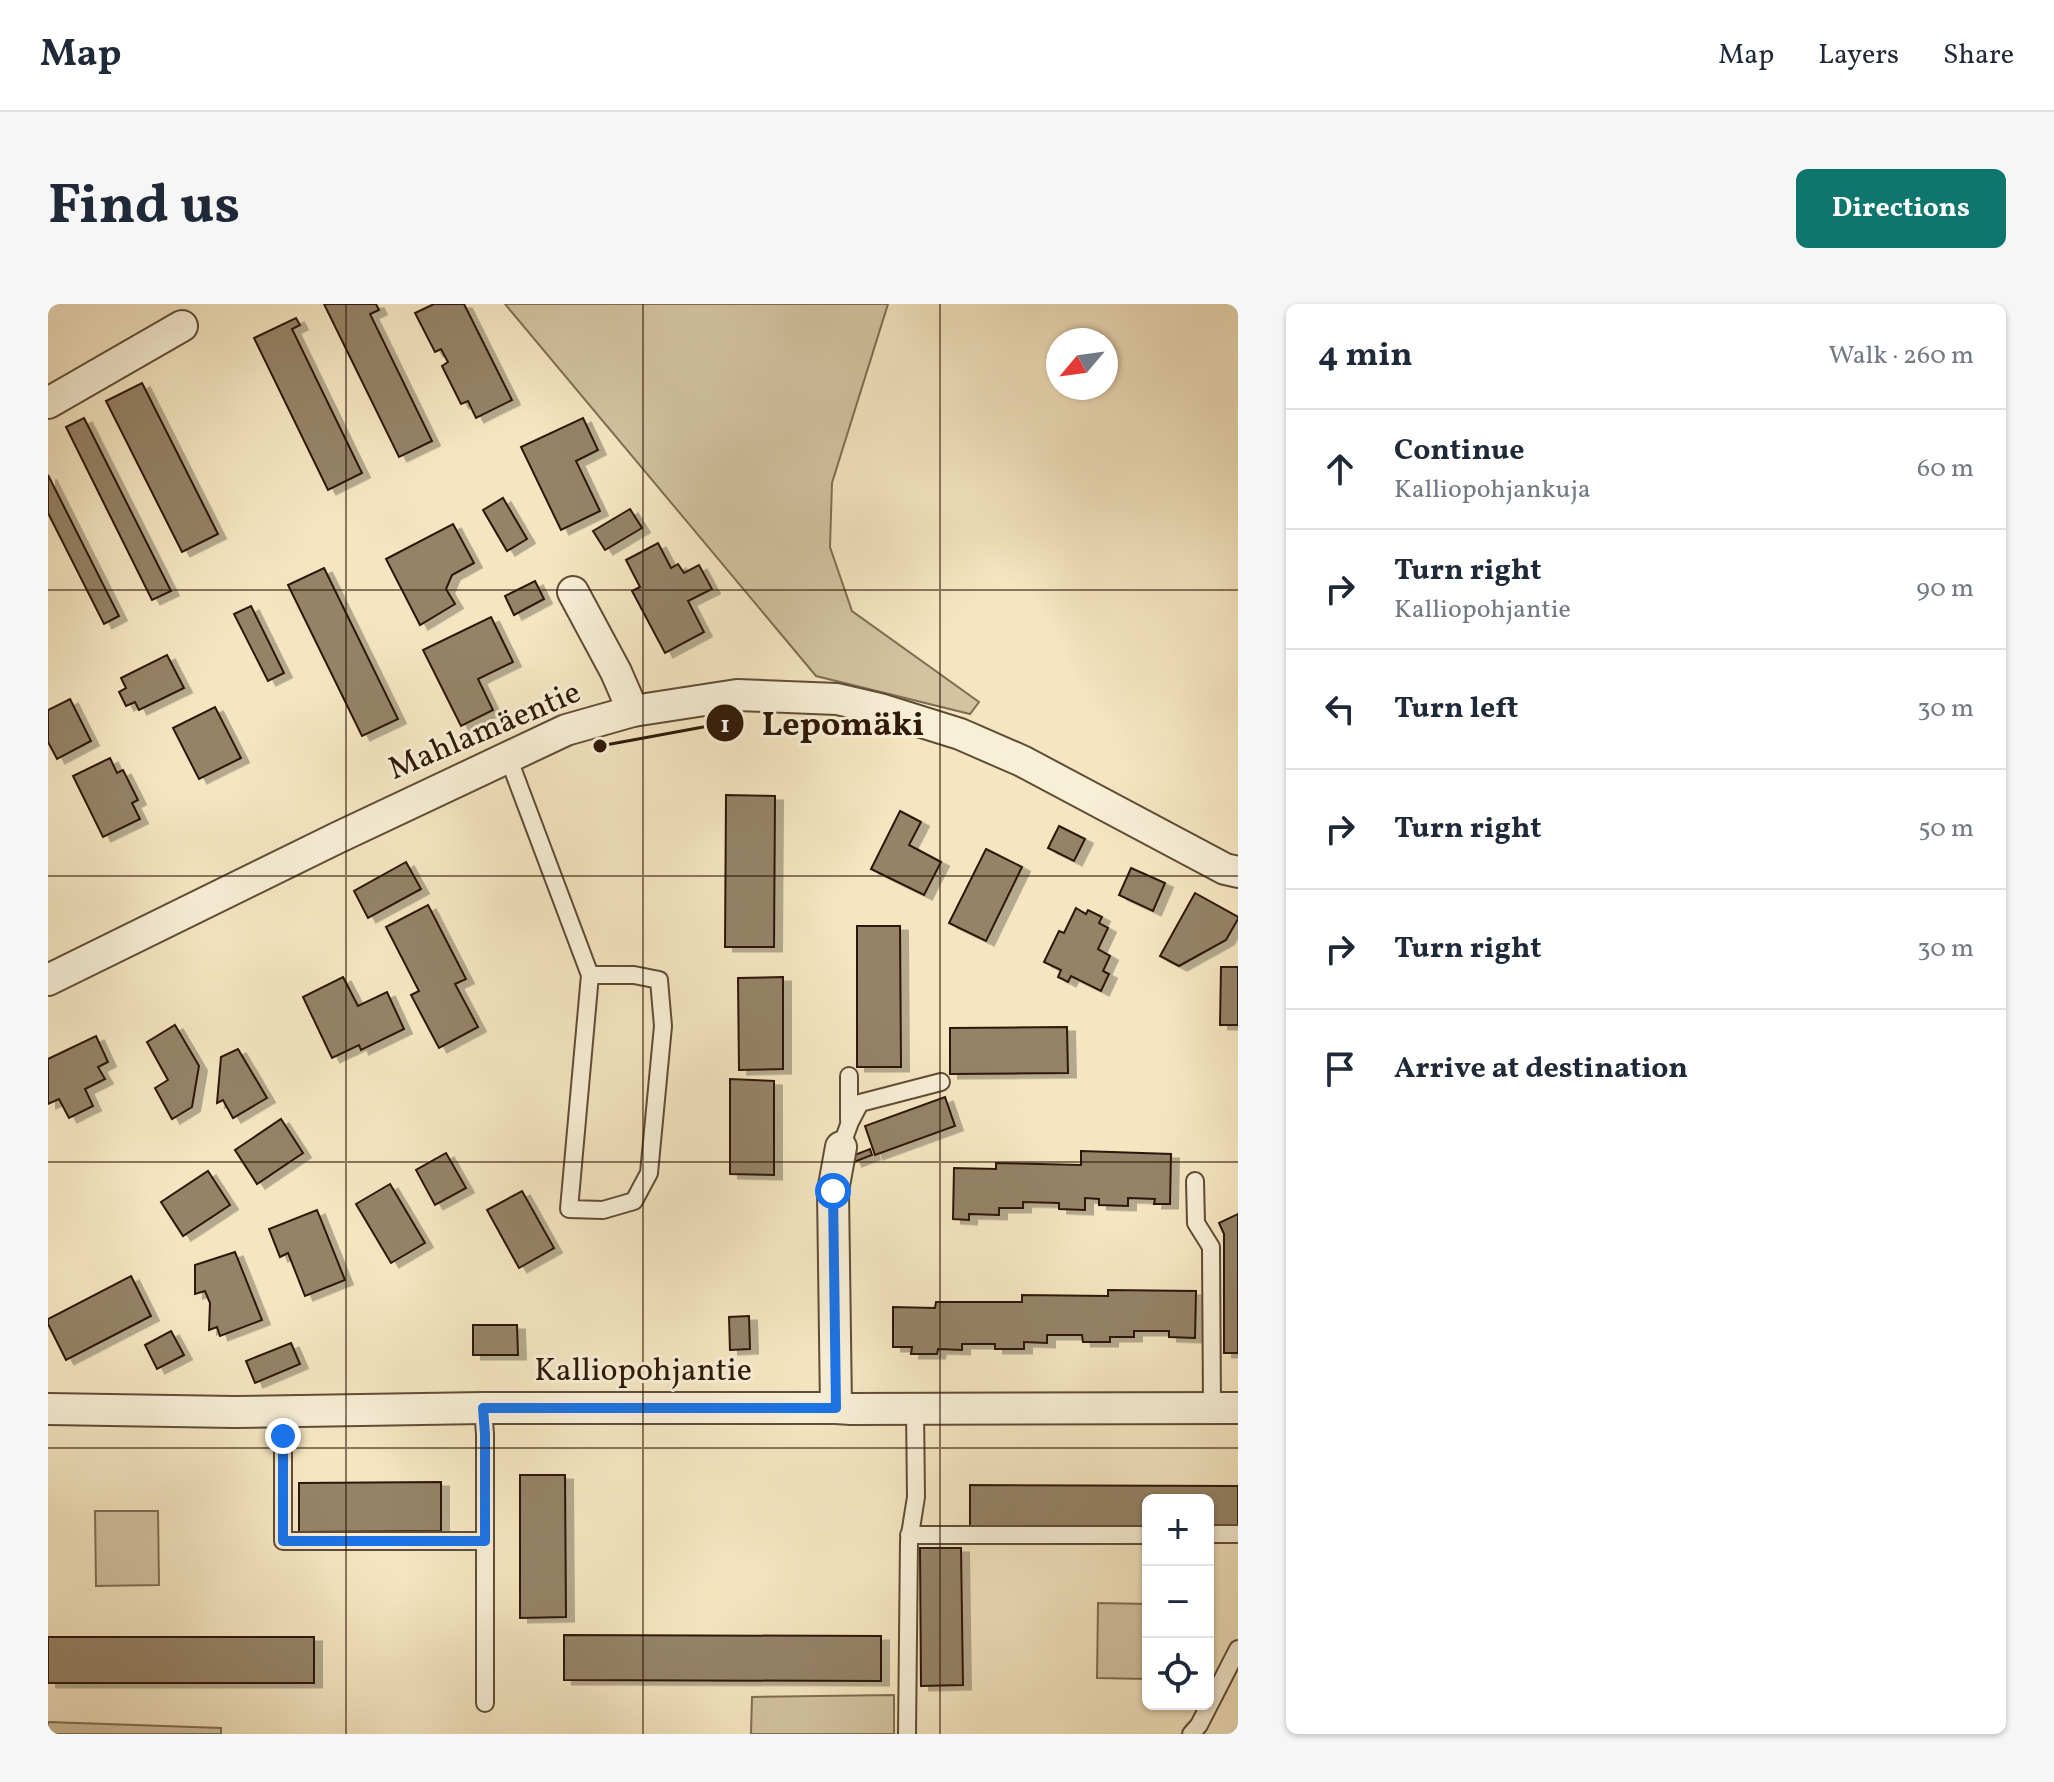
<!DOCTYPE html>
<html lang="en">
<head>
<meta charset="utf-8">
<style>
  body { margin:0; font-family:Vollkorn,serif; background:#f6f6f7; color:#1f2937 }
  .controls { position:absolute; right:24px; bottom:24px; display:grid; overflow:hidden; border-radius:12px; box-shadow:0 2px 6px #0004 }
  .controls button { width:72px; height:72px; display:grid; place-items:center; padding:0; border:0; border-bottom:2px solid #e0e1e3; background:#fff; color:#1f2937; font:40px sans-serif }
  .compass { position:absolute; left:998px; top:24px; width:72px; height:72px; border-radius:50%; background:#fff; box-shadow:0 2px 6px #0004; rotate:241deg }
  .stop { position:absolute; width:24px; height:24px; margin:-18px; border:6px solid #1a73e8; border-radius:50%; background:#fff }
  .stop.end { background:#1a73e8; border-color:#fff; box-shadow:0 2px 8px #0008 }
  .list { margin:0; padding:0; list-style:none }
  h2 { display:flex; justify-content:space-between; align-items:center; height:104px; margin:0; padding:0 32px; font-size:34px }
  h2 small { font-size:26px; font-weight:400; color:#747a83 }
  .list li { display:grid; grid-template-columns:52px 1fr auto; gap:24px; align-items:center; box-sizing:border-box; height:120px; padding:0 32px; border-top:2px solid #e0e1e3 }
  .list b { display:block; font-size:30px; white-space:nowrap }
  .list p { margin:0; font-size:26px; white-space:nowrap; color:#747a83 }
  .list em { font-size:26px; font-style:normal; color:#747a83 }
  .icon { flex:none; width:44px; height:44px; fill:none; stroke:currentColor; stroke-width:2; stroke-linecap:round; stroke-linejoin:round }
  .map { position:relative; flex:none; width:1190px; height:1430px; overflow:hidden; border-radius:12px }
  header { display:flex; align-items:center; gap:48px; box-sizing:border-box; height:112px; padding:0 40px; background:#fff; border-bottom:2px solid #e0e1e3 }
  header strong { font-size:38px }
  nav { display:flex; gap:44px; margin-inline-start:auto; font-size:28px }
  .intro { display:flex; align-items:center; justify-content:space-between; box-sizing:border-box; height:192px; padding:0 48px }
  h1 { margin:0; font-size:56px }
  .button { padding:20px 36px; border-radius:12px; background:#0f766e; color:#fff; font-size:28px; font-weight:700 }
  main { display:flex; gap:48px; padding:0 48px }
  aside { flex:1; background:#fff; border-radius:12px; box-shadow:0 2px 6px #0004 }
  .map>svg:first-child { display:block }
</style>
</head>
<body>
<header>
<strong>Map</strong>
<nav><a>Map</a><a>Layers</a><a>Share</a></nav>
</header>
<div class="intro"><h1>Find us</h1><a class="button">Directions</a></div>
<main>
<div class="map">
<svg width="1190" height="1430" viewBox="0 0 1190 1430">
  <defs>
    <filter id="shadow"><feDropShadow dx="8" dy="4.5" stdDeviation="0" flood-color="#0004"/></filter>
  </defs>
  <rect width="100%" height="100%" fill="#f5e6c1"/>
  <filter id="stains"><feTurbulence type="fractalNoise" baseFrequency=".0025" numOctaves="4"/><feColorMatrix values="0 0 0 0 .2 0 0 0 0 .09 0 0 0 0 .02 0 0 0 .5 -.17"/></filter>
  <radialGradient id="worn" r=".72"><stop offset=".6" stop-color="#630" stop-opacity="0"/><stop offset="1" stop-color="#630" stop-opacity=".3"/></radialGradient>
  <!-- green -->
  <g fill="#d3c3a1" stroke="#806e54" stroke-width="2">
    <path d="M457,0h383l-56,179 -2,64 22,64 127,91 -9,12 -154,-38z"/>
    <path d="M47,1207h63l1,74 -63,1z"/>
    <path d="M1050,1299l50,1v75l-51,-1z"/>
    <path d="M846,1391v39h-143l1,-37z"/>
    <path d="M0,1418l173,6v6h-173z"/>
  </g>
  <!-- building -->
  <g fill="#958368" stroke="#2e1807" stroke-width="2" filter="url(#shadow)">
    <path d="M276,0h52l3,6 -9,4 62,127 -33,16z"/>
    <path d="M386,0h30l48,96 -36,18 -8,-17 -7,3 -19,-38 6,-4 -7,-13 -6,3 -20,-39z"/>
    <path d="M248,14l4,7 -8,4 70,144 -34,17 -74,-152z"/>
    <path d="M94,79l76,151 -36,18 -76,-151z"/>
    <path d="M36,114l87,173 -19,9 -86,-173z"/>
    <path d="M535,114l15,32 -22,11 24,50 -39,19 -40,-83z"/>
    <path d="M0,171l71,141 -15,8 -56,-111z"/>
    <path d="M455,194l24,41 -20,12 -24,-41z"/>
    <path d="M582,205l12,19 -37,22 -12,-19z"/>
    <path d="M405,220l21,39 -22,12 -6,14 9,15 -35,21 -34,-66z"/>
    <path d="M610,239l13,25 7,-4 6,9 15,-8 13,24 -24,12 16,31 -39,21 -33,-62 8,-4 -14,-27z"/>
    <path d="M276,264l74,151 -36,17 -74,-151z"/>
    <path d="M487,277l9,18 -30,16 -9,-19z"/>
    <path d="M203,302l33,67 -16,8 -34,-67z"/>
    <path d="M443,313l22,45 -35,17 15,31 -32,16 -38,-76z"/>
    <path d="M119,351l17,33 -45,22 -4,-8 -9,4 -7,-14 7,-4 -5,-10z"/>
    <path d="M22,395l21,42 -34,18 -9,-17v-32z"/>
    <path d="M167,403l26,51 -42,21 -26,-51z"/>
    <path d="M62,454l7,15 6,-3 15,30 -6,3 8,16 -37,18 -30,-61z"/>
    <path d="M678,491l49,1 -1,151h-49z"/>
    <path d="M852,507l21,11 -12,23 32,17 -17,33 -53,-26z"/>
    <path d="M1011,522l26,13 -11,22 -26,-13z"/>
    <path d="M938,545l36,18 -36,74 -37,-18z"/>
    <path d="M358,558l15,27 -53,29 -14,-27z"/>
    <path d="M1083,564l34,15 -12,28 -34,-16z"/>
    <path d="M1147,589l43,24v2l-12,21 -47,26 -19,-10z"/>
    <path d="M380,601l38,74 -11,5 23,43 -39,21 -28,-53 8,-4 -33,-64z"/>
    <path d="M1028,604l10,6 2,-4 14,7 -3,6 9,5 -10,21 12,7 -7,15 6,3 -8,17 -30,-15 -3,6 -10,-5 3,-7 -17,-8 15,-31 5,2z"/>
    <path d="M809,622h43l1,141h-44z"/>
    <path d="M1173,663h17v58h-18z"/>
    <path d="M295,673l15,29 29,-14 17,37 -43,21 -2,-5 -27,13 -29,-61z"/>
    <path d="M735,673v92l-44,1 -1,-92z"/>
    <path d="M127,721l24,41 -7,41 -20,12 -17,-31 13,-8 -21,-38z"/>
    <path d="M1019,723l1,46 -118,1v-46z"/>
    <path d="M48,732l12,26 -10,5 7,12 -20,10 8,17 -24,12 -10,-19 -11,5v-45z"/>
    <path d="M190,745l29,49 -34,20 -10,-18 -6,3 4,-46z"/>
    <path d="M682,775l44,2v94l-44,-1z"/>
    <path d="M897,793l10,29 -80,29 -10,-29z"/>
    <path d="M233,815l22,34 -46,31 -22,-34z"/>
    <path d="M822,845l2,6 -18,7 -2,-6z"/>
    <path d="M1033,847l90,3 -1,50h-16l1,-5 -27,-1v8l-29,-1v-6l-14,-1v12l-26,-1v-6l-36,-1v6h-24v7l-30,-1v6l-16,-1 1,-51 42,1v-6l85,2z"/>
    <path d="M398,849l20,35 -31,17 -19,-35z"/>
    <path d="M160,867l22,34 -47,31 -22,-34z"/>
    <path d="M342,880l35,59 -34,20 -35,-59z"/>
    <path d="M474,887l32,57 -35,20 -32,-58z"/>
    <path d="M269,906l28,70 -40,16 -17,-43 -8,4 -11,-28z"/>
    <path d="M1190,910v139h-14v-119l-5,-11z"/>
    <path d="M187,948l27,68 -42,16 -3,-9 -8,3 1,-27 -5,-12 -10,3v-29z"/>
    <path d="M83,972l20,40 -85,44 -18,-36v-5z"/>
    <path d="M1060,986l88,1 -1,47 -26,-1v-6h-35v6h-24v5h-27l-1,-7h-35v8l-23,-1v7h-29v-5h-33v6l-24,-1 -1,5h-26l1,-7h-19v-40l42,1 1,-6h86v-7l86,1z"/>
    <path d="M701,1012l1,33 -20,1 -1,-33z"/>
    <path d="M425,1021h44l1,30h-45z"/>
    <path d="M123,1027l13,24 -27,14 -12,-24z"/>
    <path d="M243,1039l9,21 -45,19 -9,-22z"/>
    <path d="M472,1171h45l1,142 -46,1z"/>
    <path d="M393,1178v49l-142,1v-49z"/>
    <path d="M922,1181l268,1v44h-30v-30h-60v30l-178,-1z"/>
    <path d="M872,1244h41l2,137 -42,1z"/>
    <path d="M516,1331l317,1v45l-317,-1z"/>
    <rect x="0" y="1333" width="266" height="46"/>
  </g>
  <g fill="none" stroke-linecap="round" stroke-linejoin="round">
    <!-- service casing -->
    <g stroke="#604c36" stroke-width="20">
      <g id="service">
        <path d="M460,453l82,218h44l25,5 4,46 -14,147 -15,28 -31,9 -34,-1 21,-234"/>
        <path d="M801,772v44"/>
        <path d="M793,843l9,-25 10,-19 81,-21"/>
        <path d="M1147,877l1,42 15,24 1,161"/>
        <path d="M435,1104l2,26v269"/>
        <path d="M235,1132v105h202"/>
        <path d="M1160,1230h30"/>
        <path d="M861,1231h239"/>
        <path d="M859,1430l2,-193 7,-44 -1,-88"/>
        <path d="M1143,1430l8,-9 39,-76"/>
      </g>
    </g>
    <!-- minor casing -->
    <g stroke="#604c36" stroke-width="34">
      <g id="minor">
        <path d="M0,99l134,-77"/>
        <path d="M525,288l43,80 17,39"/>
        <path d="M0,676l289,-142 229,-108 67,-19 104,-16 100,4 43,10 80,25 62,27 203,108 13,3"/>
        <path d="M788,1104l-3,-217 8,-44"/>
        <path d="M0,1105l186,3 249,-4h353l15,1 387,-1"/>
      </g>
    </g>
    <!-- service -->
    <use href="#service" stroke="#f8efd7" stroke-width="16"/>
    <!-- minor -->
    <use href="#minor" stroke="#f8efd7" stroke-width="30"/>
  </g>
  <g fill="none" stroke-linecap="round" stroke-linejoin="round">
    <!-- route -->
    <path stroke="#1a73e8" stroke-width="10" d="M235,1132v105h202v-107l-2,-26h353l-3,-217"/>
  </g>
  <!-- grid -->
  <path fill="none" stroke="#2e1807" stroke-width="2" stroke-opacity="0.55" d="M298,0v1430M595,0v1430M892,0v1430M0,286h1190M0,572h1190M0,858h1190M0,1144h1190"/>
  <g text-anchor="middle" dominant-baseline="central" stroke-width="6" stroke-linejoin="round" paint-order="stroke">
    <!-- street labels -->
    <g font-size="32" fill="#2e1807" stroke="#f8efd7">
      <text transform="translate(437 428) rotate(-23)">Mahlamäentie</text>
      <text x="595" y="1068">Kalliopohjantie</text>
    </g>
  </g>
  <!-- callouts -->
  <path fill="none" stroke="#2e1807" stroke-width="3" d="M552 442L677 419"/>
  <g fill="#2e1807" stroke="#f8efd7" stroke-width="3">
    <circle cx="552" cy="442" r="8"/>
    <circle cx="677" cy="419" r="20"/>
  </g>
  <g font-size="24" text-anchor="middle" font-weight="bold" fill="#fff">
    <text x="677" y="428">1</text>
  </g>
  <g font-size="34" text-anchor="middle" font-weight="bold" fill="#2e1807" stroke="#f8efd7" stroke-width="6" stroke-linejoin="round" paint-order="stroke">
    <text x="795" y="431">Lepomäki</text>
  </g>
  <rect width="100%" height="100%" filter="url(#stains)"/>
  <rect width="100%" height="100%" fill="url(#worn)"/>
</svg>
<div class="controls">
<button>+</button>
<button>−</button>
<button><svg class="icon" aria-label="locate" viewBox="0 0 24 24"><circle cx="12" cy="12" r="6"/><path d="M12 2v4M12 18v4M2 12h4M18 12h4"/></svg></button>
</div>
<svg class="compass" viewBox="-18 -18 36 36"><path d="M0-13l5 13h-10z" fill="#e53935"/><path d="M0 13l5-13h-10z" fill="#747a83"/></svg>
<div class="stop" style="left:785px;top:887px"></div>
<div class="stop end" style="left:235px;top:1132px"></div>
</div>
<aside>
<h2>4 min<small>Walk · 260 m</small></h2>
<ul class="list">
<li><svg class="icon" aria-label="ahead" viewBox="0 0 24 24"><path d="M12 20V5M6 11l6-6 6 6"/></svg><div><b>Continue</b><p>Kalliopohjankuja</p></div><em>60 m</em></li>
<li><svg class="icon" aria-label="right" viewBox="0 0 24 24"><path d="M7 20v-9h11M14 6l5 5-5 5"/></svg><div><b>Turn right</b><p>Kalliopohjantie</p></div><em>90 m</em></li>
<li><svg class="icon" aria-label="left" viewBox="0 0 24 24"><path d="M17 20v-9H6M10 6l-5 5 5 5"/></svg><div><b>Turn left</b></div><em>30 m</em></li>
<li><svg class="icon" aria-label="right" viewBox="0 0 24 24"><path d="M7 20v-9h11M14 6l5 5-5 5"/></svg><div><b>Turn right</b></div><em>50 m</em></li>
<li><svg class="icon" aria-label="right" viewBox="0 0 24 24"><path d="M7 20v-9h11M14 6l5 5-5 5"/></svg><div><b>Turn right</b></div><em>30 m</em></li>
<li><svg class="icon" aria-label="arrive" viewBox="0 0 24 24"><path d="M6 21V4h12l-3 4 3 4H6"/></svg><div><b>Arrive at destination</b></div></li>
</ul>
</aside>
</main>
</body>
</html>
